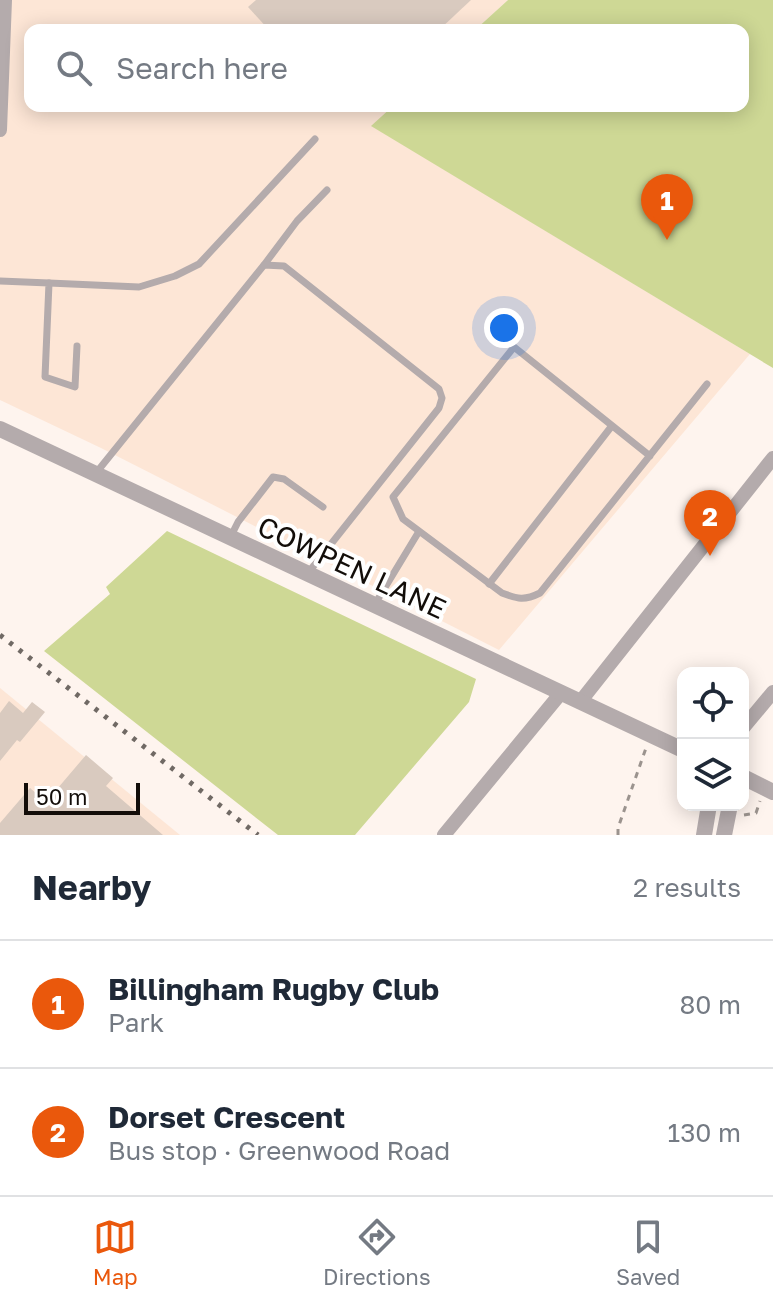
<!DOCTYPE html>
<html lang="en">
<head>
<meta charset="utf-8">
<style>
  body { margin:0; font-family:"Golos Text",sans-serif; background:#f2f2f3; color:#1f2937 }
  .controls { position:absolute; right:24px; bottom:24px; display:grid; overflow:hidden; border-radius:16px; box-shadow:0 4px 20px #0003 }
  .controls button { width:72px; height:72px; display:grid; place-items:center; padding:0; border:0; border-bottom:2px solid #e0e1e3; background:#fff; color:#1f2937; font:40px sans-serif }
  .scale { position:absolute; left:24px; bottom:20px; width:116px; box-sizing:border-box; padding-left:8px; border:4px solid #120d09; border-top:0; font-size:22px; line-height:28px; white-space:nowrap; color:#120d09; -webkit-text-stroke:6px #fff; paint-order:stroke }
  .you { position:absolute; left:504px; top:328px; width:28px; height:28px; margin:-20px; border:6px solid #fff; border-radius:50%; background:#1a73e8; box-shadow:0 0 0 12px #1a73e833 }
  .badge { display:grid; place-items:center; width:52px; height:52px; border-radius:50%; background:#ea580c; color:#fff; font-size:26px; font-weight:700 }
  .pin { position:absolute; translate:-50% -66px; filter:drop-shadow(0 2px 4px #0008) }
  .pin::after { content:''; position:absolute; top:42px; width:28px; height:24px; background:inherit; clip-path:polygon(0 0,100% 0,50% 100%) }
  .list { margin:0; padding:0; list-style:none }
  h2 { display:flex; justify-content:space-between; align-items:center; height:104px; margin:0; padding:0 32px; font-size:34px }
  h2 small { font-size:26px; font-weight:400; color:#747a83 }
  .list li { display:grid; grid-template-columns:52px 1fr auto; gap:24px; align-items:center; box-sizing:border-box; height:128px; padding:0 32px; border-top:2px solid #e0e1e3 }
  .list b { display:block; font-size:30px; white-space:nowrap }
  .list p { margin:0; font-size:26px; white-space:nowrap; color:#747a83 }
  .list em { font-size:26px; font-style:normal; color:#747a83 }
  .icon { flex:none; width:44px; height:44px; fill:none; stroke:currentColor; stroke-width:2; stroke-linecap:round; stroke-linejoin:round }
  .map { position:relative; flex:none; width:773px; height:835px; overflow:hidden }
  .search { position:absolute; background:#fff; box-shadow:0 4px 20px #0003; left:24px; right:24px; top:24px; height:88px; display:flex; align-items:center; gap:20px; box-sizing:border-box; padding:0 28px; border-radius:16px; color:#747a83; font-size:30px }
  .sheet { height:360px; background:#fff }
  nav { display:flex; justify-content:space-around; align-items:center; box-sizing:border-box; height:112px; border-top:2px solid #e0e1e3; background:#fff; font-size:22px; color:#747a83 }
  nav a { display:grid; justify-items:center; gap:4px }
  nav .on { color:#ea580c }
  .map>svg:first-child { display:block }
</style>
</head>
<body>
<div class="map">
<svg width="773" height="835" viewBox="0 0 773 835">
  <rect width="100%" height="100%" fill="#fef4ee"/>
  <!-- built -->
  <g fill="#fde6d6">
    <path d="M0,0h508l-33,30h-445v76h363l-21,20 378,228 -251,296 -398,-202 -101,-48z"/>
    <path d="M0,688l180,147h-180z"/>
  </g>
  <!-- green -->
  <g fill="#ced895">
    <path d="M508,0h265v368l-402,-242 22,-20h350v-76h-268z"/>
    <path d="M167,531l309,148 -7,23 -114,133h-77l-234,-184 66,-57 -4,-7z"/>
  </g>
  <!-- building -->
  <g fill="#d9cabf">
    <path d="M256,0h215l-32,30h-170l-21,-23z"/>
    <path d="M9,701l14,12 9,-11 13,10 -25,30 -3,-2 -17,21v-48z"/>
    <path d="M86,755l27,23 -7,8 57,49h-163v-12l30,-35 16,14z"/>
  </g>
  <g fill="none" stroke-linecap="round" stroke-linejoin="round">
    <!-- path -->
    <g stroke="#9b938e" stroke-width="3" stroke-dasharray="6 6" stroke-linecap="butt">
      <path d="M683,771v5"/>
      <path d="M744,815l12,-2 4,-12"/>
      <path d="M618,835v-7l28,-80"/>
    </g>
    <!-- service -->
    <g stroke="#b4abac" stroke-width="7">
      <path d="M264,265l33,-44 30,-31"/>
      <path d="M0,281l49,2 -4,94 30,10 2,-41"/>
      <path d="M49,283l90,4 36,-11 24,-12 116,-125"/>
      <path d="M650,456l-136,-109 -121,150 10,22 99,74c16,6 22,8 38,0l167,-209"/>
      <path d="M96,473l168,-208 20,1 155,123 3,9 -3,10 -131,165"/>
      <path d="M230,538l8,-16 35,-45 11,2 39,28"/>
      <path d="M489,584l122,-157"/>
      <path d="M375,604l43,-71"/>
    </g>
    <!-- minor -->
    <g stroke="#b4abac" stroke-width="14">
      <path d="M0,130l5,-130"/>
      <path d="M580,702l193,-244"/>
      <path d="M743,728l30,-36"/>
      <path d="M444,835l117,-142"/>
    </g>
    <!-- tertiary -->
    <g stroke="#b4abac" stroke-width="16">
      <path d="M0,429l683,321"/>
      <path d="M743,777l30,15"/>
      <path d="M704,835l5,-30"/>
      <path d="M724,835l6,-30"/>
    </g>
    <!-- rail -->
    <path stroke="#706964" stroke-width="5" stroke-dasharray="4 8" stroke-linecap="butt" d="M0,635l258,200"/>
  </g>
  <g text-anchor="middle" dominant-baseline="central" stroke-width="8" stroke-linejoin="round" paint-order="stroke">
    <!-- street labels -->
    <g font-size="28" fill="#120d09" stroke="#fff">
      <text transform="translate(352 567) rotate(25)">COWPEN LANE</text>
    </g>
  </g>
</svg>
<div class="controls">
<button><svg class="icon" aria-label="locate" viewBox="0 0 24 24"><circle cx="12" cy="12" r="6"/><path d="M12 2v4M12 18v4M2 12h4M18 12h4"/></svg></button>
<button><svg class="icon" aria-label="layers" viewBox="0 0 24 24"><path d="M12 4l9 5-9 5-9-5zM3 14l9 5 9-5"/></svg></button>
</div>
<div class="scale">50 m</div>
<div class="you"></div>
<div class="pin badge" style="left:667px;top:240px">1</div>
<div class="pin badge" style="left:710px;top:556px">2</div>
<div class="search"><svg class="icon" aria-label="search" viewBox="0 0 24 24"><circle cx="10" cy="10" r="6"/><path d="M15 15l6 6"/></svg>Search here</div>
</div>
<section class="sheet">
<h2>Nearby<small>2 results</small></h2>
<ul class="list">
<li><span class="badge">1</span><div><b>Billingham Rugby Club</b><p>Park</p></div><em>80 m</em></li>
<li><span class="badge">2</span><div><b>Dorset Crescent</b><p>Bus stop · Greenwood Road</p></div><em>130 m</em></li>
</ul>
</section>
<nav>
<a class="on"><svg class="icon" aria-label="map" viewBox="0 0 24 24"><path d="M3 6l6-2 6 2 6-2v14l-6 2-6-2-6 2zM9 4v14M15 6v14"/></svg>Map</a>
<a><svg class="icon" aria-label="directions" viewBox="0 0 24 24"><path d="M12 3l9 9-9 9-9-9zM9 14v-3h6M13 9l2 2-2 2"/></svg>Directions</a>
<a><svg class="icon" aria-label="saved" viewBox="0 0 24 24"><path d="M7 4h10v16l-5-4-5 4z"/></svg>Saved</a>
</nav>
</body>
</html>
